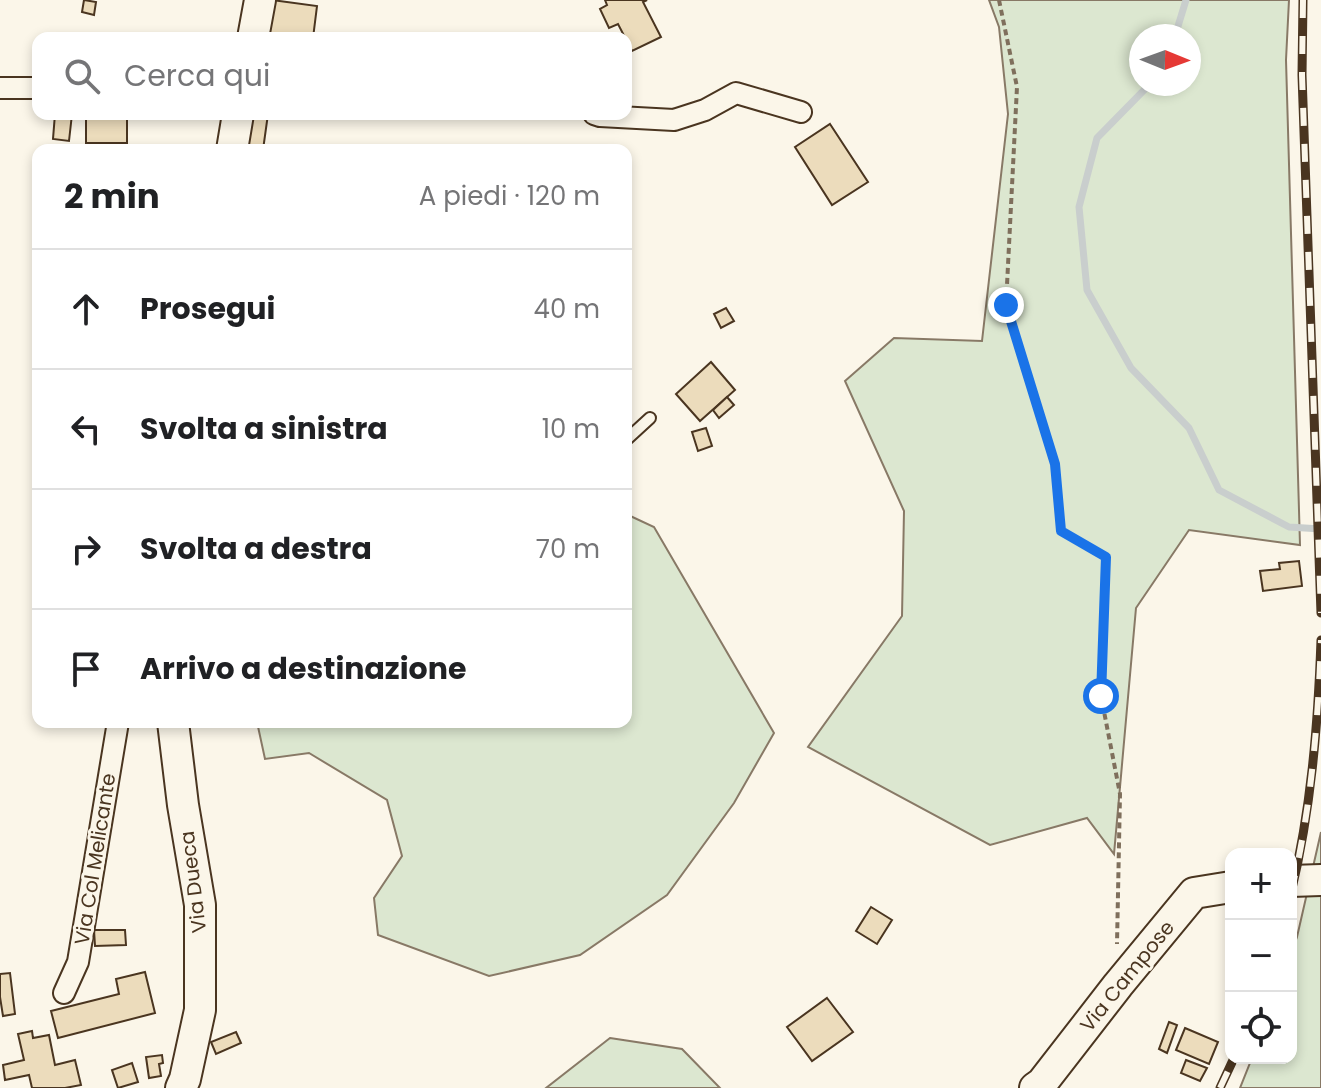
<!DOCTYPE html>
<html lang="it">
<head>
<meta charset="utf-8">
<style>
  body { margin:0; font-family:Poppins,sans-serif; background:#f2f2f2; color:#202124 }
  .controls { position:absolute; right:24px; bottom:24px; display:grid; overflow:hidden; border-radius:16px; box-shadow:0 4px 12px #0003 }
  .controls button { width:72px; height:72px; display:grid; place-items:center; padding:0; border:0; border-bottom:2px solid #e0e0e0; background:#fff; color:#202124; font:40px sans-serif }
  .compass { position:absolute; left:1129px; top:24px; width:72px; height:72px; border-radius:50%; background:#fff; box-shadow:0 4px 12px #0003; rotate:91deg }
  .stop { position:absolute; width:24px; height:24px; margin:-18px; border:6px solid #1a73e8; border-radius:50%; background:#fff }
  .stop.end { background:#1a73e8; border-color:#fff; box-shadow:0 2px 8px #0008 }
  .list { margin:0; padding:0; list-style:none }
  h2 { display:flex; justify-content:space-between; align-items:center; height:104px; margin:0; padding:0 32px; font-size:34px }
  h2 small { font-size:26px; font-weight:400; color:#757577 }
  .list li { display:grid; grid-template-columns:52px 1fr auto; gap:24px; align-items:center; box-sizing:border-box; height:120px; padding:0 32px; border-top:2px solid #e0e0e0 }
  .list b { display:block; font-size:30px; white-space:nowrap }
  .list em { font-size:26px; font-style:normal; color:#757577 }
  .icon { flex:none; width:44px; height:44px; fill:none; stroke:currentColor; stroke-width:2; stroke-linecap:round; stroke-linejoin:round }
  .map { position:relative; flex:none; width:1321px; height:1088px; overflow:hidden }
  .search { position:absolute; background:#fff; box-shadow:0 4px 12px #0003; left:32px; top:32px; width:600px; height:88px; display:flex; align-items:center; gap:20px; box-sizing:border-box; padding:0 28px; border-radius:16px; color:#757577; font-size:30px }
  .panel { position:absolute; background:#fff; box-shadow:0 4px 12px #0003; left:32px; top:144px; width:600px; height:584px; border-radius:16px }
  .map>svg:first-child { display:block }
</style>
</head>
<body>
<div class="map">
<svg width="1321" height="1088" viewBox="0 0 1321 1088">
  <rect width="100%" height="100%" fill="#fbf6e9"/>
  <!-- green -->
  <g fill="#dce7d0" stroke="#887966" stroke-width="2" fill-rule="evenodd">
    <path d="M989,0h300l-3,60 14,485 -111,-15 -53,78 -22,246 -27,-36 -97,27 -182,-98 94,-131 2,-105 -59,-130 49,-43 88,3 26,-227 -9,-87zM1189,36v48h-48v-48z"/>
    <path d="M626,514l28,13 120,206 -40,70 -67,92 -87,60 -91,21 -111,-41 -4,-37 28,-42 -15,-56 -78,-47 -44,6 -8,-37h369z"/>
    <path d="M1321,832v256h-81l12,-30h39v-104l6,-17z"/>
    <path d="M610,1038l72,11 38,39h-174z"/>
  </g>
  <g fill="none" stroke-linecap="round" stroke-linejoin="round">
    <!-- stream -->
    <g stroke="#c9cecd" stroke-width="7">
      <path d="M1175,36l11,-36"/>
      <path d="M1150,84l-53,54 -18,69 8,83 44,78 58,60 30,62 70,37 32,2"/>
    </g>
  </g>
  <!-- building -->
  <g fill="#ecdcbc" stroke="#4a3520" stroke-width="2">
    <path d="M84,0l12,2 -2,13 -12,-3z"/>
    <path d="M272,0l45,6 -4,32h-45z"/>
    <path d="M605,0h42l-4,2 18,35 -29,14 -14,-27 -9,4 -9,-19 7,-4z"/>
    <path d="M55,114h17l-3,27 -16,-2z"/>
    <rect x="86" y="114" width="41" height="29"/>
    <path d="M243,114h25l-5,36h-25z"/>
    <path d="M830,124l38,58 -36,23 -37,-58z"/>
    <path d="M726,308l8,13 -13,7 -7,-14z"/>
    <path d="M711,362l24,28 -35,31 -24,-27z"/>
    <path d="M727,397l7,8 -15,13 -6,-8z"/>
    <path d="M706,428l6,18 -14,5 -6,-19z"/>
    <path d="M1299,561l3,25 -39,5 -3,-20 20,-2 -1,-6z"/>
    <path d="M871,907l21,13 -15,24 -21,-13z"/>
    <path d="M94,930h31l1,15 -31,1z"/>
    <path d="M145,972l10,41 -97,25 -7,-27 68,-17 -3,-15z"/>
    <path d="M10,973l5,41 -12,2 -3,-19v-23z"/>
    <path d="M827,998l26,34 -41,29 -25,-34z"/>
    <path d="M1169,1022l8,3 -10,28 -8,-4z"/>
    <path d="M1185,1028l33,14 -9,22 -33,-14z"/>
    <path d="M32,1031l1,7 16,-3 6,30 20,-5 6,25 -16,3h-33l-3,-13 -24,5 -2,-15 21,-5 -6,-26z"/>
    <path d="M236,1032l5,11 -25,11 -5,-12z"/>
    <path d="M162,1055l1,8 -4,1 2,12 -12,2 -3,-21z"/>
    <path d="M1186,1060l21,8 -7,13 -19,-8z"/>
    <path d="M132,1063l6,19 -20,6 -6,-18z"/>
  </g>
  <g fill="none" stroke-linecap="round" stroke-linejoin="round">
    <!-- lane casing -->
    <g stroke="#4a3520" stroke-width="14">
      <path id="lane" d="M626,440l24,-22"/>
    </g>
    <!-- street casing -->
    <g stroke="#4a3520" stroke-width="24">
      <g id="street">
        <path d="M0,88h38"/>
        <path d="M594,114l6,2 74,4 31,-10 31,-17 65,19"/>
        <path d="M64,993l14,-31 40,-240"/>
      </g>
    </g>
    <!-- secondary casing -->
    <g stroke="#4a3520" stroke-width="34">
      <g id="secondary">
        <path d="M253,38l7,-38"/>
        <path d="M232,150l6,-36"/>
        <path d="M173,722l10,83 17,100v105l-15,69 -4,9"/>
        <path d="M1291,881l30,-1"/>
        <path d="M1035,1088l7,-5 76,-98 76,-92 37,-6"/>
      </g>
    </g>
    <!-- path -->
    <path stroke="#7f6f5c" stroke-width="4" stroke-dasharray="6 4" stroke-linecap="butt" d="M999,0l18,87 -11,218 49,159 6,67 45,26 -5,139 19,98 -3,150"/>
    <!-- lane -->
    <use href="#lane" stroke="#fbf6e9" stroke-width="10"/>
    <!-- street -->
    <use href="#street" stroke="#fbf6e9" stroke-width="20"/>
    <!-- secondary -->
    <use href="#secondary" stroke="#fbf6e9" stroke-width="30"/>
    <!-- rail casing -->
    <g stroke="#4a3520" stroke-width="9">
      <g id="rail">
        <path d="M1303,0l-1,75 19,538"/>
        <path d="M1291,893c20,-83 27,-168 30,-253"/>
        <path d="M1220,1088l14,-30"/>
      </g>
    </g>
    <!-- rail -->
    <use href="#rail" stroke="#fbf6e9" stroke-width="6" stroke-dasharray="18" stroke-linecap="butt"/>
  </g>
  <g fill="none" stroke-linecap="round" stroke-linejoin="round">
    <!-- route -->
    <path stroke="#1a73e8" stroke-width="10" d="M1006,305l49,159 6,67 45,26 -5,139"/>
  </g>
  <g text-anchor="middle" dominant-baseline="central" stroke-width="6" stroke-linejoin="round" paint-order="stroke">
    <!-- street labels -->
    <g font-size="20" fill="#4a3520" stroke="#fbf6e9">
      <text transform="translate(95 859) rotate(-81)">Via Col Melicante</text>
      <text transform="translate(193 882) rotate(-97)">Via Dueca</text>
      <text transform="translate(1127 976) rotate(-51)">Via Campose</text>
    </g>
  </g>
</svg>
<div class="controls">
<button>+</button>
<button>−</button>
<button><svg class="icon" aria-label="locate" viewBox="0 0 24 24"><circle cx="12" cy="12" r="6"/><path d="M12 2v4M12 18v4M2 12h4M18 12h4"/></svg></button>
</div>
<svg class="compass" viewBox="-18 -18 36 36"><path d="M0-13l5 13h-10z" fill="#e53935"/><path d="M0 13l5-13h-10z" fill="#757577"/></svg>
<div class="stop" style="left:1101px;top:696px"></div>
<div class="stop end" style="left:1006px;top:305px"></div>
<div class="search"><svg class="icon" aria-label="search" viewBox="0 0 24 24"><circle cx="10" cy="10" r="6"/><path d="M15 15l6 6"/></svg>Cerca qui</div>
<section class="panel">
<h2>2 min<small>A piedi · 120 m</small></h2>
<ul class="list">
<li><svg class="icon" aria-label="ahead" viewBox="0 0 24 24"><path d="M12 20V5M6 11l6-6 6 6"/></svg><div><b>Prosegui</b></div><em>40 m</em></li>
<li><svg class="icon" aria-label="left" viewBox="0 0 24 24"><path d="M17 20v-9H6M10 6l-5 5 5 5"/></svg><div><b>Svolta a sinistra</b></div><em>10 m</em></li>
<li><svg class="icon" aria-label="right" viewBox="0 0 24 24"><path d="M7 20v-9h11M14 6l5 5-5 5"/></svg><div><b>Svolta a destra</b></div><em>70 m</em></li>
<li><svg class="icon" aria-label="arrive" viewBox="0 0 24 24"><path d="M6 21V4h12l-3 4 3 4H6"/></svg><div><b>Arrivo a destinazione</b></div></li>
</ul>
</section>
</div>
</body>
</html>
